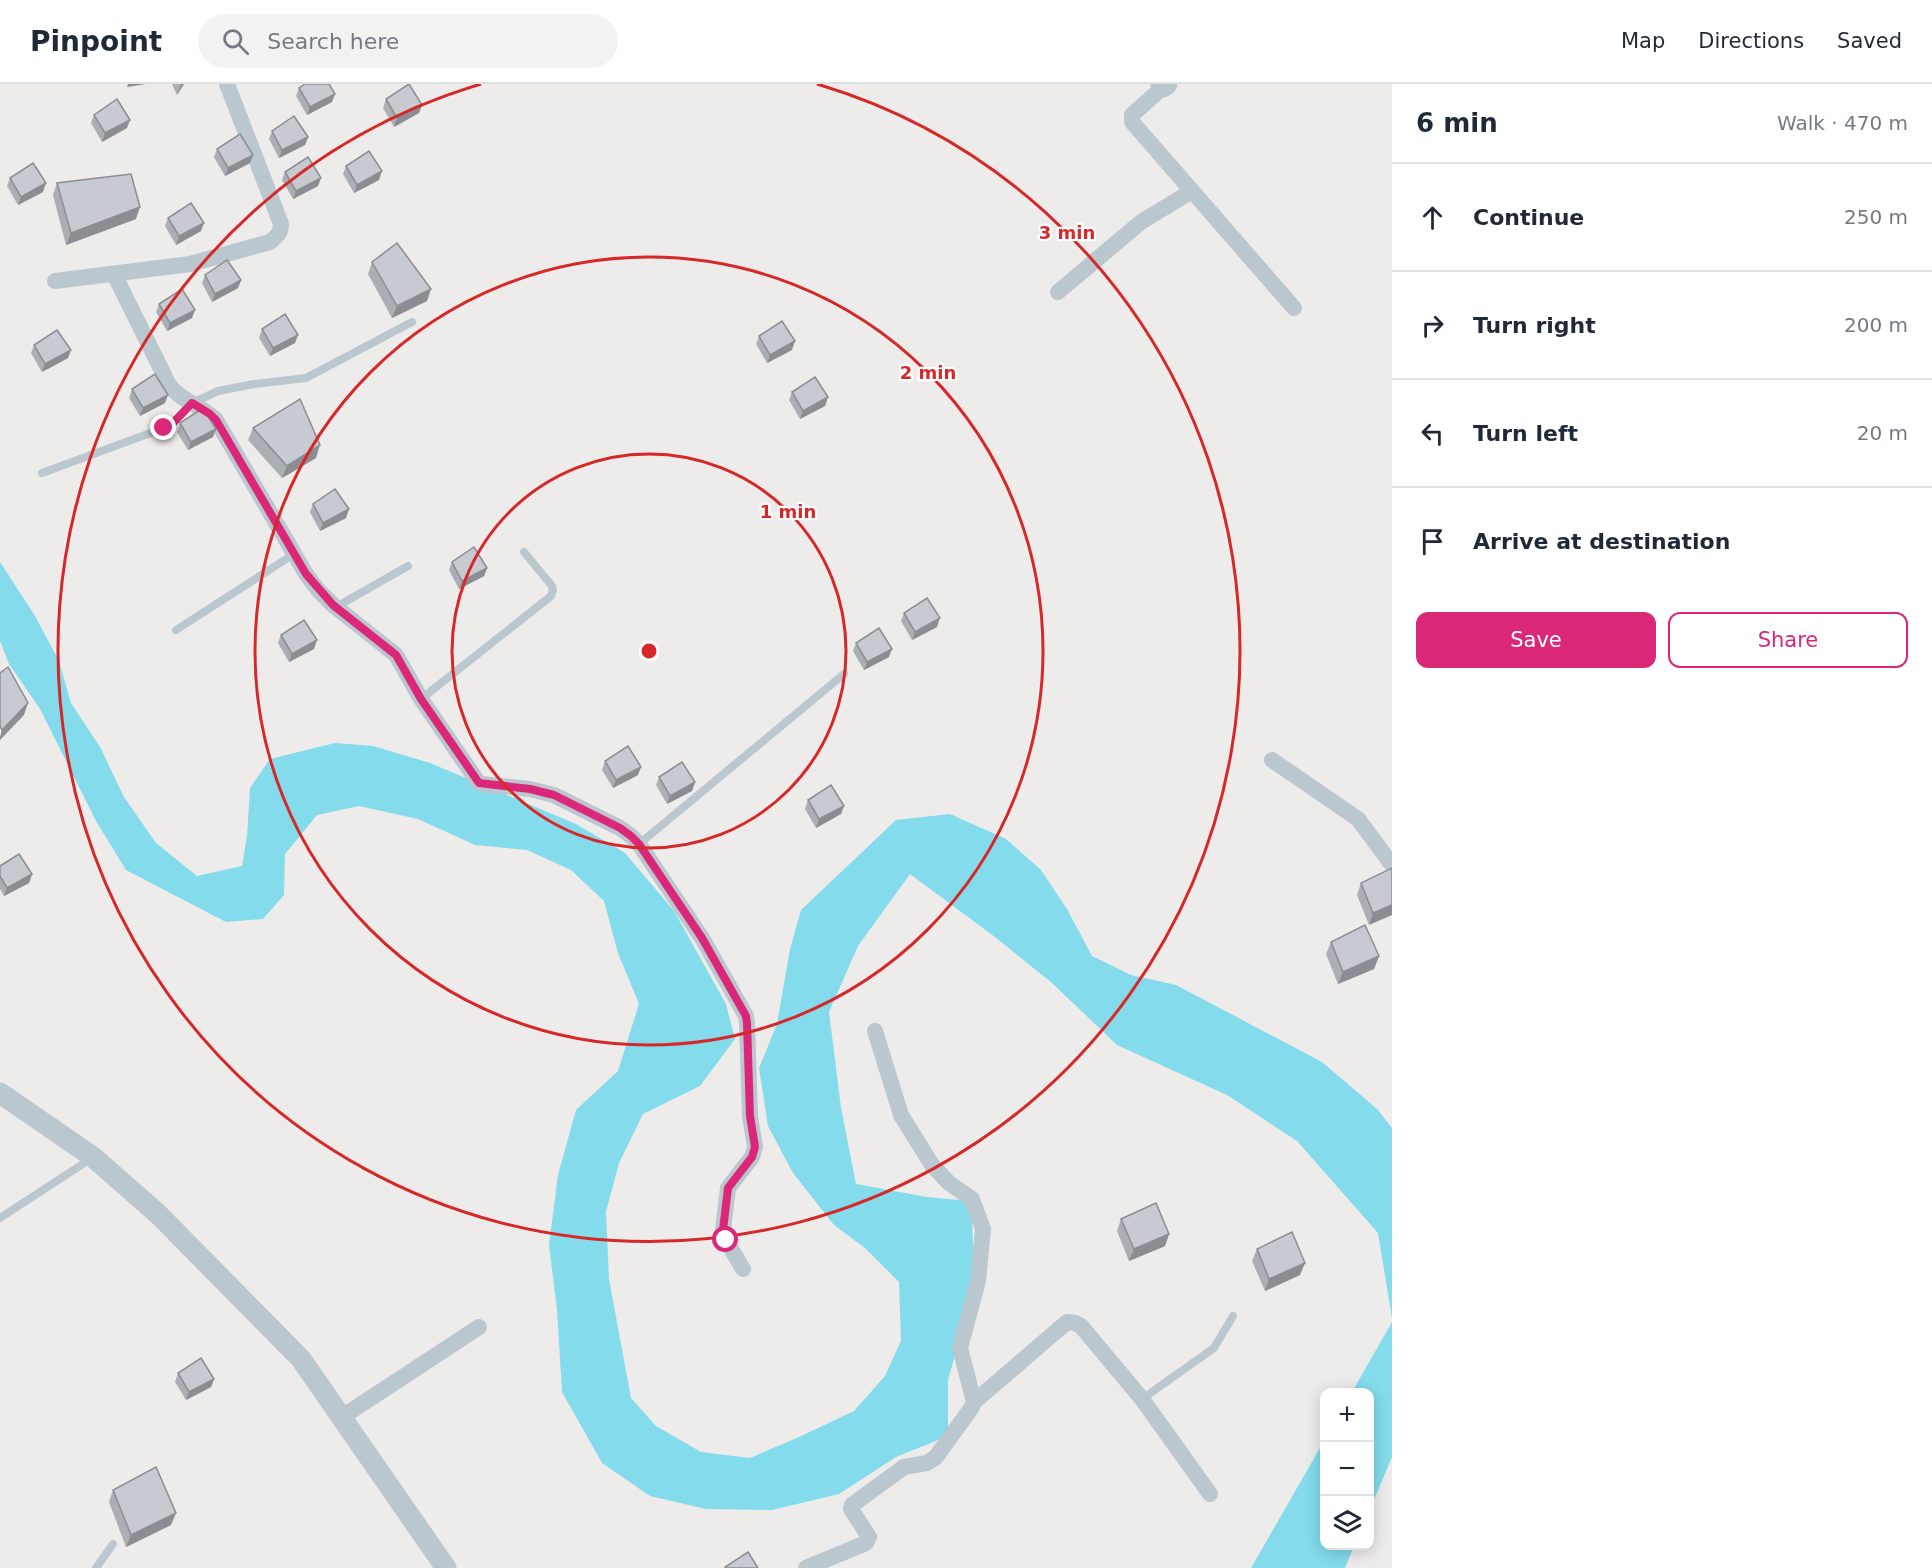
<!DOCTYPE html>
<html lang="en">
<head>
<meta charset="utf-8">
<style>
  body { margin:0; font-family:"DejaVu Sans",sans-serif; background:#f2f2f3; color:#1f2937 }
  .controls { position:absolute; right:18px; bottom:18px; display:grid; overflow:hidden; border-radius:12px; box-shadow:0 3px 15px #0003 }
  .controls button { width:54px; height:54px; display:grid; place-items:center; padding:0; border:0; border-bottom:2px solid #e0e1e3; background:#fff; color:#1f2937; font:30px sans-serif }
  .stop { position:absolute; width:18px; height:18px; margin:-14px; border:4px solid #db2777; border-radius:50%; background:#fff }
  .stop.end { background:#db2777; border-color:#fff; box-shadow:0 2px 6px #0008 }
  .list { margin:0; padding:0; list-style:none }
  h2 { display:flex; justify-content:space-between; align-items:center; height:78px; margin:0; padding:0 24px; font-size:26px }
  h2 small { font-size:20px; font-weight:400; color:#747a83 }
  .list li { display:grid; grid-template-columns:39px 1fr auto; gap:18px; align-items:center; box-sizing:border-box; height:108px; padding:0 24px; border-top:2px solid #e0e1e3 }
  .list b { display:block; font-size:22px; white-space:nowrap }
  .list em { font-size:20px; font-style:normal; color:#747a83 }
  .actions { display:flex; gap:12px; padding:18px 24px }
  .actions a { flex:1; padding:14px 0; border:2px solid #db2777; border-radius:12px; text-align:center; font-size:21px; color:#db2777 }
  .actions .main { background:#db2777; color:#fff }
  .icon { flex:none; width:33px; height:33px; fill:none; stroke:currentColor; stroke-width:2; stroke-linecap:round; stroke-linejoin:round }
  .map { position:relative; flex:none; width:1392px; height:1484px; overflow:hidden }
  header { display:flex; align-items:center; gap:36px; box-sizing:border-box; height:84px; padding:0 30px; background:#fff; border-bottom:2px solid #e0e1e3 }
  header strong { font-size:28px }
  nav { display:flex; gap:33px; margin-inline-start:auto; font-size:21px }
  .search { width:420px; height:54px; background:#f2f2f3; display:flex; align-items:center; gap:15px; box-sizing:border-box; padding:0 21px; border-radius:33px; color:#747a83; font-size:22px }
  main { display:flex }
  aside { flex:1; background:#fff }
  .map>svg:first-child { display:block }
</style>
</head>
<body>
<header>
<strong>Pinpoint</strong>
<div class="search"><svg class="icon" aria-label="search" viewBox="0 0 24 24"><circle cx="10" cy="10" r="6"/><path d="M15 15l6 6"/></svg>Search here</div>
<nav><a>Map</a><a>Directions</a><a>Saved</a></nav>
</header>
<main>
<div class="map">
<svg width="1392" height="1484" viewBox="0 0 1392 1484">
  <rect width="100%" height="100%" fill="#eeebeb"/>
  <!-- water -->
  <g fill="#83dbec">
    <path d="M0,478l35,54 24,45 12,42 29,44 24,50 32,46 41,33 45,-10 5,-30 3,-48 20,-29 65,-16 38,3 57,17 146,61 49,29 49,58 52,93 9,35 -35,47 -57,28 -24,49 -13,49 3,67 22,119 25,28 45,26 49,6 49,-21 55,-26 31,-35 16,-35 -2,-59 -34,-34 -31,-23 -41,-52 -25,-47 -9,-58 18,-44 13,-75 11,-39 95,-90 54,-6 56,25 35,31 26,39 25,47 39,19 45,10 146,77 55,47 15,19v190l-14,-85 -81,-92 -70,-46 -110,-50 -65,-62 -57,-46 -85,-63 -52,72 -29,66 12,96 15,76 71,13 44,4 4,83 -27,96v56l-52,21 -57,37 -67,16 -66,-1 -56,-13 -48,-33 -40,-71 -5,-82 -8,-65 9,-70 18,-65 42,-39 21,-67 -21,-51 -14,-52 -33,-31 -44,-20 -52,-5 -57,-26 -59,-13 -42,9 -32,39 -1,41 -21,24 -37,3 -100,-52 -30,-49 -56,-112 -31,-45 -9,-23z"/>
    <path d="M1392,1238v135l-22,52v-117h-18z"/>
    <path d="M1324,1357v105h30l-9,22h-94z"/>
  </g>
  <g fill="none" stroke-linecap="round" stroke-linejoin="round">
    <!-- service -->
    <g stroke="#bbc7ce" stroke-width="8">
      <path d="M42,389l122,-45 9,-5 19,-20 26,-12 36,-7 52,-6 106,-56"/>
      <path d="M336,523l72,-41"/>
      <path d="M176,546l118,-76"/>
      <path d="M421,615l130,-103 2,-6 -1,-4 -28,-34"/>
      <path d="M639,760l205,-170"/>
      <path d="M0,1134l92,-60"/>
      <path d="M1142,1315l72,-51 19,-32"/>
      <path d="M96,1484l17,-24"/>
    </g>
    <!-- minor -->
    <g stroke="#bbc7ce" stroke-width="16">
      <path d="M1163,3l-31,28v7l162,186"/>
      <path d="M114,190l55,111c12,16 33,21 47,35l90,154 12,16 15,15 63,50 25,44 57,83 3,2 49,5 24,6 66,33 11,8 8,8 63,94 44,78 1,7 3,93 5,31 -3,10 -24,31 -5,42 3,10 17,29"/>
      <path d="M55,197l135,-17 80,-22c7,-6 11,-9 11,-18l-54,-140"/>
      <path d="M1058,208l83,-70 51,-31"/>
      <path d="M1272,676l86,59 34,46"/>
      <path d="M974,1318l93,-80 8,1 6,3 61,73 68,95"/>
      <path d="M342,1333l137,-90"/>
      <path d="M806,1484l60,-25 3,-6 -18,-28 1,-4 52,-38 23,-4 9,-6 36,-50 2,-5 -14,-54 18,-67 5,-52 -11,-30 -23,-16 -17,-18 -31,-50 -26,-84"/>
    </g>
    <!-- tertiary -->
    <g stroke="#bbc7ce" stroke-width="21">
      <path d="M1161,0l2,3 4,-3"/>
      <path d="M0,1009l93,64 65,57 143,145 145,209"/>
    </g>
  </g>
  <!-- wall -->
  <g fill="#abaeb3">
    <path d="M172,0h12l-7,11z"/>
    <path d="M299,4l33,14 -25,13 -11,-19z"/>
    <path d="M386,15l36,6 -3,8 -25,14 -11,-19z"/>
    <path d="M94,31l33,13 -25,14 -11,-19z"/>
    <path d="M272,47l36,6 -3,8 -26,13 -10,-19z"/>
    <path d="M217,65l36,6 -3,8 -25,13 -11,-19z"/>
    <path d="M346,82l33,14 -25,13 -11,-19z"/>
    <path d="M285,88l33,14 -25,13 -11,-19z"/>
    <path d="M10,94l33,14 -25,13 -11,-19z"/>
    <path d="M57,99l79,36 -70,26 -13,-50z"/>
    <path d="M168,134l33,13 -25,14 -11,-19z"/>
    <path d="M372,178l59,27 -4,12 -35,17 -24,-44z"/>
    <path d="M205,191l36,5 -3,8 -26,14 -10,-19z"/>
    <path d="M159,220l33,14 -25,13 -11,-19z"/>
    <path d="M262,245l33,14 -25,13 -11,-18z"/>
    <path d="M759,252l33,14 -25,13 -11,-19z"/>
    <path d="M34,261l34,13 -26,14 -11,-19z"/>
    <path d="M132,305l33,14 -25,13 -11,-18z"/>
    <path d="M792,308l36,5 -3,9 -25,13 -11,-19z"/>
    <path d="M180,339l36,6 -3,8 -25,13 -11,-18z"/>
    <path d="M253,344l63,30 -34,20 -34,-38z"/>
    <path d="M313,420l33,14 -26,13 -10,-19z"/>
    <path d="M452,478l35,6 -3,8 -25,13 -10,-19z"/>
    <path d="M904,529l33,14 -25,13 -11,-19z"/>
    <path d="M281,551l33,14 -25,13 -11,-19z"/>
    <path d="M856,559l33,14 -25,13 -11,-19z"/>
    <path d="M605,677l33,14 -25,13 -11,-18z"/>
    <path d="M659,693l36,5 -3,9 -25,13 -11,-19z"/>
    <path d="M808,716l36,6 -3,8 -25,14 -11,-19z"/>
    <path d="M0,782l32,8 -3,9 -25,13 -4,-7z"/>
    <path d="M1392,784l-23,57 -12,-30 4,-12z"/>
    <path d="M1331,858l48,14 -5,13 -36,15 -12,-30z"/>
    <path d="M1121,1135l48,15 -4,12 -36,15 -12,-30z"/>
    <path d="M1257,1165l43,26 -35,16 -13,-30z"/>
    <path d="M178,1289l36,6 -3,8 -25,13 -11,-18z"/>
    <path d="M113,1406l58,35 -45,22 -17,-45z"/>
  </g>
  <!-- shaded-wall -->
  <g fill="#8b8d92">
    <path d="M128,0h18l-19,3z"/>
    <path d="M181,0h3l-7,11z"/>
    <path d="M335,10l-3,8 -25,13 3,-8z"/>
    <path d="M422,21l-3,8 -25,14 3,-9z"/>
    <path d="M130,36l-3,8 -25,14 3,-9z"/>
    <path d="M308,53l-3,8 -26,13 3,-8z"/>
    <path d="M253,71l-3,8 -25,13 3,-8z"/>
    <path d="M382,87l-3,9 -25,13 3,-8z"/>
    <path d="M321,94l-3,8 -25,13 3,-8z"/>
    <path d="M46,99l-3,9 -25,13 3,-8z"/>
    <path d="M140,123l-4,12 -70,26 5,-12z"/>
    <path d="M204,139l-3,8 -25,14 3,-9z"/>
    <path d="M241,196l-3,8 -26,14 3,-8z"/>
    <path d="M431,205l-4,12 -35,17 5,-12z"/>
    <path d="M195,226l-3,8 -25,13 3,-8z"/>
    <path d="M298,251l-3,8 -25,13 3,-8z"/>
    <path d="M795,257l-3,9 -25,13 3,-8z"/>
    <path d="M71,266l-3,8 -26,14 3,-8z"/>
    <path d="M168,311l-3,8 -25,13 3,-8z"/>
    <path d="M828,313l-3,9 -25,13 3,-8z"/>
    <path d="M216,345l-3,8 -25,13 3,-8z"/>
    <path d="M320,361l-4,13 -34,20 5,-12z"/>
    <path d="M349,425l-3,9 -26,13 3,-8z"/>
    <path d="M487,484l-3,8 -25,13 3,-8z"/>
    <path d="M940,534l-3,9 -25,13 3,-8z"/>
    <path d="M317,556l-3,9 -25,13 3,-8z"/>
    <path d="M892,565l-3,8 -25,13 3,-8z"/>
    <path d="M28,619l-4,12 -24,25v-3l2,-7z"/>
    <path d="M641,683l-3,8 -25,13 3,-8z"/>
    <path d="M695,698l-3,9 -25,13 3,-8z"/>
    <path d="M844,722l-3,8 -25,14 3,-9z"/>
    <path d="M32,790l-3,9 -25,13 3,-8z"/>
    <path d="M1392,821v10l-23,10 4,-12z"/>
    <path d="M1379,872l-5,13 -36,15 5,-12z"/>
    <path d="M1169,1150l-4,12 -36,15 5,-12z"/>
    <path d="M1305,1179l-5,12 -35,16 4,-12z"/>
    <path d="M214,1295l-3,8 -25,13 3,-8z"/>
    <path d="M176,1429l-5,12 -45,22 5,-12z"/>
  </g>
  <!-- building -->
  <g fill="#c7cad0" stroke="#8b8d92" stroke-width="1.5">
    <path d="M305,0h24l6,10 -25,13 -11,-19z"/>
    <path d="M409,0l13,21 -25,13 -11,-19z"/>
    <path d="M117,15l13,21 -25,13 -11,-18z"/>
    <path d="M294,32l14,21 -26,13 -10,-19z"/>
    <path d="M240,50l13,21 -25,13 -11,-19z"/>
    <path d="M369,67l13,20 -25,14 -11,-19z"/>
    <path d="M308,73l13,21 -25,13 -11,-19z"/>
    <path d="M33,79l13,20 -25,14 -11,-19z"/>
    <path d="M131,90l9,33 -69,26 -14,-50z"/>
    <path d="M191,119l13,20 -25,13 -11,-18z"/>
    <path d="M397,159l34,46 -34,17 -25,-44z"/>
    <path d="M227,176l14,20 -26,14 -10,-19z"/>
    <path d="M182,205l13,21 -25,13 -11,-19z"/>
    <path d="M285,230l13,21 -25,13 -11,-19z"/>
    <path d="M782,237l13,20 -25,14 -11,-19z"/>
    <path d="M57,246l14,20 -26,14 -11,-19z"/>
    <path d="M155,290l13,21 -25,13 -11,-19z"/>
    <path d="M815,293l13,20 -25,14 -11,-19z"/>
    <path d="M300,315l20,46 -33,21 -34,-38z"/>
    <path d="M203,324l13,21 -25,13 -11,-19z"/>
    <path d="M335,405l14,20 -26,14 -10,-19z"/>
    <path d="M474,463l13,21 -25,13 -10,-19z"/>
    <path d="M927,514l13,20 -25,14 -11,-19z"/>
    <path d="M304,536l13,20 -25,14 -11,-19z"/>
    <path d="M879,544l13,21 -25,13 -11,-19z"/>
    <path d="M8,583l20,36 -26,27 -2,-4v-53z"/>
    <path d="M628,662l13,21 -25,13 -11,-19z"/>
    <path d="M682,678l13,20 -25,14 -11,-19z"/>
    <path d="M831,701l13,21 -25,13 -11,-19z"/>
    <path d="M19,770l13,20 -25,14 -7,-12v-10z"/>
    <path d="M1392,784v37l-19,8 -12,-30z"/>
    <path d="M1365,841l14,31 -36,16 -12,-30z"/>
    <path d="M1156,1119l13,31 -35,15 -13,-30z"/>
    <path d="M1292,1148l13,31 -36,16 -12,-30z"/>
    <path d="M201,1274l13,21 -25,13 -11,-19z"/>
    <path d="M156,1383l20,46 -45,22 -18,-45z"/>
    <path d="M748,1468l10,16h-32l-1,-1z"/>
  </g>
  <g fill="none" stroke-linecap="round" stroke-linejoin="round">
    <!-- route -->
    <path stroke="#db2777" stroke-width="8" d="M164,344l9,-5 19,-20 18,11 6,6 90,154 27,31 63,50 25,44 58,84 51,6 24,6 66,33 11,8 8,8 63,94 44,78 1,7 3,93 5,31 -3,10 -24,31 -5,42 3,10"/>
  </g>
  <!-- distance rings -->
  <g fill="none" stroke="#d62828" stroke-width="3">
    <circle cx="649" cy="567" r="197"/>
    <circle cx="649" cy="567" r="394"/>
    <path d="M817 0A591 591 0 1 1 481 0"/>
  </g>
  <circle cx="649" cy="567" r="9" fill="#d62828" stroke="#fff" stroke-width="3"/>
  <g font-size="18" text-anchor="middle" font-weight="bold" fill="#d62828" stroke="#fff" stroke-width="4.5" stroke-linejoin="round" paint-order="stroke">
    <text x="1067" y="155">3 min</text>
    <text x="928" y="295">2 min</text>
    <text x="788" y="434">1 min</text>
  </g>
</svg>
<div class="controls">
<button>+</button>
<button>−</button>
<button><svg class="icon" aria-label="layers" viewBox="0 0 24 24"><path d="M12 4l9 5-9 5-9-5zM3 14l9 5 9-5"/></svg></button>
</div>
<div class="stop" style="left:726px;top:1156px"></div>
<div class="stop end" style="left:164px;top:344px"></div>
</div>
<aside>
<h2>6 min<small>Walk · 470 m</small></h2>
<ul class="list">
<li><svg class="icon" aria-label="ahead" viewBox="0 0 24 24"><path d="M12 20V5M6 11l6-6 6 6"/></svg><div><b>Continue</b></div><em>250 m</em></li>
<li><svg class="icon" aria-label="right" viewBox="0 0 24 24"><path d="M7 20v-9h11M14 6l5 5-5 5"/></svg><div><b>Turn right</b></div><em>200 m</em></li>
<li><svg class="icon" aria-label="left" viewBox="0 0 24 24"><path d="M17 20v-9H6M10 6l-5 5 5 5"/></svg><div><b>Turn left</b></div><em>20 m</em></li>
<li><svg class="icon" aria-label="arrive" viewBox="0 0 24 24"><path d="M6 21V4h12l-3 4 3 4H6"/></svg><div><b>Arrive at destination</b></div></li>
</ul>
<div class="actions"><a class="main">Save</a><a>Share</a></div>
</aside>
</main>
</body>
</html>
